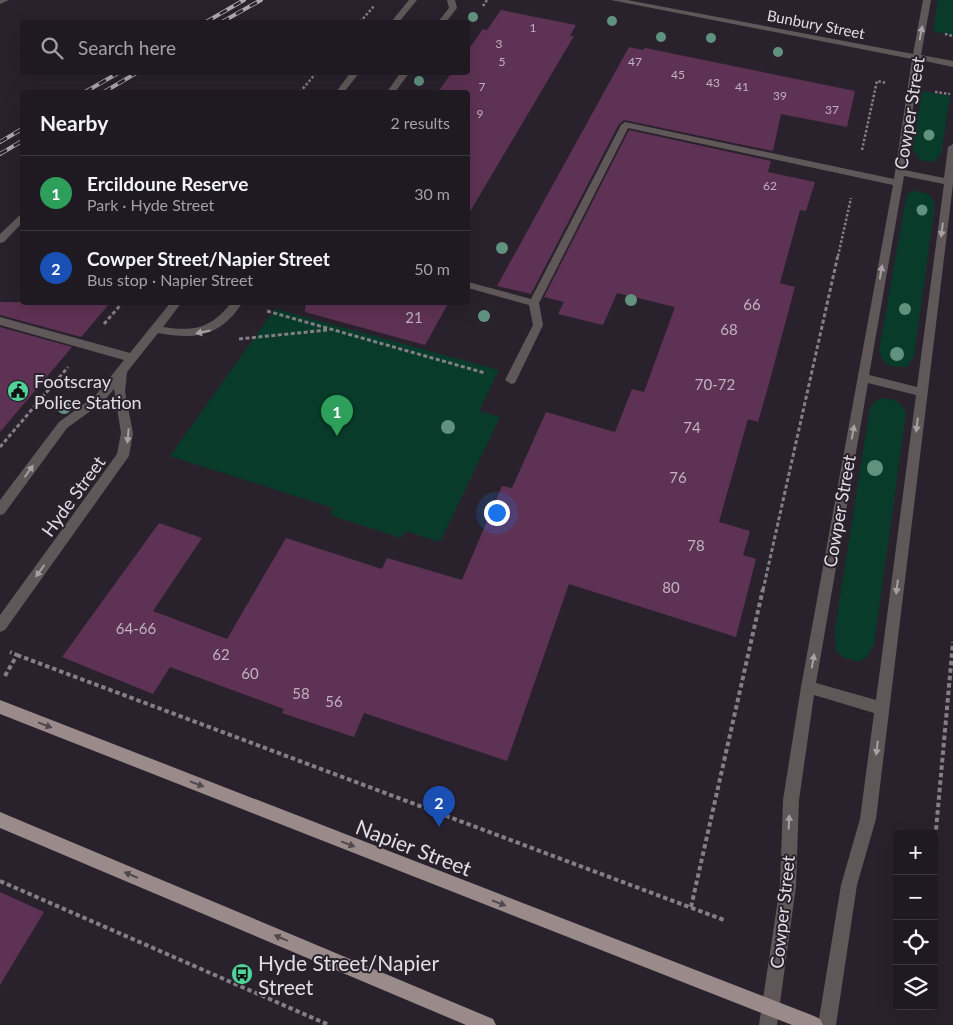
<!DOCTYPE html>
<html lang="en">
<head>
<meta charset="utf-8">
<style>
  body { margin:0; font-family:Lato,sans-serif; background:#2c272f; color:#f1f3f6 }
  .controls { position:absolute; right:15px; bottom:15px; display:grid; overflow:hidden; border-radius:5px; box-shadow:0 5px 20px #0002 }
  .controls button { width:45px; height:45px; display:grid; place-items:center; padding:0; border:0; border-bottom:1px solid #3c3840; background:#1f1a22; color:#f1f3f6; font:25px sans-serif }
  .you { position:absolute; left:496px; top:512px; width:18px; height:18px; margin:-12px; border:4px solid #fff; border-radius:50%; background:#1a73e8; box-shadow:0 0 0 8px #1a73e833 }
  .badge { display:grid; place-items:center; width:32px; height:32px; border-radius:50%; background:#0f766e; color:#fff; font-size:16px; font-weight:700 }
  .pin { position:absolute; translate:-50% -41px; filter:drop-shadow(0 1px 2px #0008) }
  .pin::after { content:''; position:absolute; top:26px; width:18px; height:15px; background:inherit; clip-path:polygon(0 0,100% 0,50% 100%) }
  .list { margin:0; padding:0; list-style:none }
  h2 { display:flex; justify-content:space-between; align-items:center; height:65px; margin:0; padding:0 20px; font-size:21px }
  h2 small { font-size:16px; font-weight:400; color:#a1a1a5 }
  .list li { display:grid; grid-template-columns:32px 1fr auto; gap:15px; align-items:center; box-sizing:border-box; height:75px; padding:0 20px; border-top:1px solid #3c3840 }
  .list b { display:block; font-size:19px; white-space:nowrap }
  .list p { margin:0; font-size:16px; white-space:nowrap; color:#a1a1a5 }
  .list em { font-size:16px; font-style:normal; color:#a1a1a5 }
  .icon { flex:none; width:28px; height:28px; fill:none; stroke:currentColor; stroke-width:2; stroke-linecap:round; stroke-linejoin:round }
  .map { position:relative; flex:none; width:953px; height:1025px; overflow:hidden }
  .search { position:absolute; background:#1f1a22; box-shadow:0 5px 20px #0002; left:20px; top:20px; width:450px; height:55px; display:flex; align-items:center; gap:12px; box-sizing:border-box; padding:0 18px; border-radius:5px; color:#a1a1a5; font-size:19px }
  .panel { position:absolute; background:#1f1a22; box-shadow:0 5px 20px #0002; left:20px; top:90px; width:450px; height:215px; border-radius:5px }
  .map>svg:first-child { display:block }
</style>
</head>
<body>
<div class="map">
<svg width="953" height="1025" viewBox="0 0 953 1025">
  <rect width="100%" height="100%" fill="#29222d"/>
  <!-- green -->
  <g fill="#083b29">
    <path d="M938,0h15v35l-20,-4z"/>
    <path d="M922,91l28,5 -9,58 -7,8 -14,-2 -7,-11z"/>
    <path d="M915,191l14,3 6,10 -21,152 -7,11 -17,-1 -7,-6 -4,-9 27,-153 3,-5z"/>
    <path d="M275,309l224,61 -20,41 21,6 -60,125 -35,-11 -4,7 -71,-23 3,-7 -163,-52z"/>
    <path d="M882,398c13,1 19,4 24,15l-32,232 -7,12 -8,5 -16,-5 -7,-6 -1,-22 35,-221 6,-7z"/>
  </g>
  <!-- building -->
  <g fill="#5e3254">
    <path d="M501,10l75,15 -6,11h4l-106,179v-123h-30l14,-20h16v-22l15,-21 4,1z"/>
    <path d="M629,47l14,3 2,-2 210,43 -8,36 -66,-13 -8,37 -149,-31 -5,4 -88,170 -34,-8z"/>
    <path d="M629,130l142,31 -3,11 47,10 -9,29 -6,-1 -20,73 15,4 -27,100 -10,35 -10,-3 -29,103 31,9 -7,24 13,4 -20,78 -167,-53 -62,177 -143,-48 -10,24 -72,-24 2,-4 -114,-42 -17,27 -91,-37 97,-134 43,15 -49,73 74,28 59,-101 96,31 5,-11 75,22 40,-94 10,2 34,-76 69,20 17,-43 12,3 31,-85 -58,-14 -14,32 -45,-11 6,-12 -20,-5z"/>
    <path d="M0,302h111l-30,35 -81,-22z"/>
    <path d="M306,302h143l-24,43 -120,-33z"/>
    <path d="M0,327l72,20 -72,85z"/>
    <path d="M0,892l44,20 -44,73z"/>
  </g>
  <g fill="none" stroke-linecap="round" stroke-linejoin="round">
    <!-- path-far2 -->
    <g stroke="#847e87" stroke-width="2.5" stroke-dasharray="2.5 2" stroke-linecap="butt">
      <path d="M483,6l4,-6"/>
      <path d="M360,22l14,-16"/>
      <path d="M945,34l8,2"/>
      <path d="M300,92l17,-20"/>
      <path d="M935,92l15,2"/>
      <path d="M862,150l15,-69 10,2"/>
      <path d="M838,256l13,-58"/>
    </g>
    <!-- path-far1 -->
    <g stroke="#847e87" stroke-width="3" stroke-dasharray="4 2.5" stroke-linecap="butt">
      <path d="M267,311l218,62"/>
      <path d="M104,324l19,-22"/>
      <path d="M239,339l88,-9"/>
      <path d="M0,447l68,-80"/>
      <path d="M763,590l75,-335"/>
    </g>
    <!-- path -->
    <g stroke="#847e87" stroke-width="4" stroke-dasharray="4.5 3" stroke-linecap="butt">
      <path d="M17,655l707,265"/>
      <path d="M5,676l12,-21 -7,-3"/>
      <path d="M934,852l19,-210"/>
      <path d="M0,881l329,144"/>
      <path d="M691,907l72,-318"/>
    </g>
    <!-- minor -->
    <g fill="#605858" fill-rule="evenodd">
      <path d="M0,0h9l-9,4z"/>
      <path d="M409,0h8l-18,22h-8z"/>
      <path d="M447,0h8l2,8 -11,14h-8l11,-14z"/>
      <path d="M611,0h16l286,54 10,-54h8l-10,55 32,6v6l-33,-7 -16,110 40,8 4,-31 5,-3v40l-77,635 -19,66 -21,140h-18l23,-140 19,-66 14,-106 -60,-18 -15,105 -3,86 -19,139h-18l21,-139 3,-86 18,-113 92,-502 -265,-57 -89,175 4,22 -28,58 -4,1 -6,-4 28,-55 -4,-20 -61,-17v-6l63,17 90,-174 4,-3 269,57 18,-120zM904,176l40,8 -27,203 -48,-12zM868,383l48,12 -40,305 -60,-17z"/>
      <path d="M351,72h9l-16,20h-8z"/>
      <path d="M401,72h9l-15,20h-8z"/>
      <path d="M22,215v8l-18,19 -4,1v-9l19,-18z"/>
      <path d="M171,302h11l-19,25c33,5 48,1 69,-25h11c-23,35 -47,38 -85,31l-31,39 -2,20 8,41 -4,23 -124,174 -5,2v-17l117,-161 4,-21 -7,-44 -11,13 -36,26 -63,86 -4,1v-15l59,-78 36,-26 29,-36 -124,-35v-8l130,36z"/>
    </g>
    <!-- major -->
    <g fill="#9a8b8a" fill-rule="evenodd">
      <path d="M0,700l814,316 6,3 3,6h-31l-792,-311z"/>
      <path d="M0,812l493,207 3,6h-30l-466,-197z"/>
    </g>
    <!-- rail casing -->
    <g stroke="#ada8b0" stroke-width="4">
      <g id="rail">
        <path d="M206,22l38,-22"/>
        <path d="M222,22l39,-22"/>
        <path d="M85,92l35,-20"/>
        <path d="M104,92l34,-20"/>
        <path d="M0,142l22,-13"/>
        <path d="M0,154l22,-13"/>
      </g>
    </g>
    <!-- rail -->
    <use href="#rail" stroke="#29222d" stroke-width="2.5" stroke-dasharray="8" stroke-linecap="butt"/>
  </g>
  <!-- trees -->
  <g fill="#619280">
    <circle cx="473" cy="17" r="5"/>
    <circle cx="612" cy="21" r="5"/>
    <circle cx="661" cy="37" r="5"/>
    <circle cx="711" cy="38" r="5"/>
    <circle cx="778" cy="52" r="5"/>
    <circle cx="419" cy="81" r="5"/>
    <circle cx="929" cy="135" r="5.5"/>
    <circle cx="922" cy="210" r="5.5"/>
    <circle cx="502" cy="248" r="6"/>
    <circle cx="631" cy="300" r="6"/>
    <circle cx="905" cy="309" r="6"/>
    <circle cx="484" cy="316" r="6"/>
    <circle cx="897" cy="354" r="7"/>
    <circle cx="64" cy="407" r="7"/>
    <circle cx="448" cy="427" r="7"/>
    <circle cx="875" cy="468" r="8"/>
  </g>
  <!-- one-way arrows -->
  <defs><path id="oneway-solid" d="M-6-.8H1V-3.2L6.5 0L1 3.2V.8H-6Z" transform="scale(1.25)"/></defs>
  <g fill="#a7a1a5">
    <use href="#oneway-solid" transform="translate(921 33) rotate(-79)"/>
    <use href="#oneway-solid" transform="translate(942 230) rotate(97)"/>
    <use href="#oneway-solid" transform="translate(881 272) rotate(-80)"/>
    <use href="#oneway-solid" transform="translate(203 332) rotate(168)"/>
    <use href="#oneway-solid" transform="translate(917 425) rotate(97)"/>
    <use href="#oneway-solid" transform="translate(853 432) rotate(-80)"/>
    <use href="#oneway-solid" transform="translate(128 436) rotate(95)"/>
    <use href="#oneway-solid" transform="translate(29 471) rotate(-54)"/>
    <use href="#oneway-solid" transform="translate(40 571) rotate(126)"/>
    <use href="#oneway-solid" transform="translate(897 587) rotate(97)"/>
    <use href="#oneway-solid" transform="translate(813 661) rotate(-80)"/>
    <use href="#oneway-solid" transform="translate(877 748) rotate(97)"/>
    <use href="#oneway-solid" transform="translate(789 822) rotate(-87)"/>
  </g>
  <g fill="#51474e">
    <use href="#oneway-solid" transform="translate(45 725) rotate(21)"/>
    <use href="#oneway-solid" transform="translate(197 784) rotate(21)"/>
    <use href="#oneway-solid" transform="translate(348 844) rotate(21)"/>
    <use href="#oneway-solid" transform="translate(131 875) rotate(-157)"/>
    <use href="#oneway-solid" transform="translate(499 903) rotate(21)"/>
    <use href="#oneway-solid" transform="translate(281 938) rotate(-157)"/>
  </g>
  <!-- icons -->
  <defs>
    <g id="civic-disc" transform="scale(1.125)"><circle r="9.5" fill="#50d398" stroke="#29222d"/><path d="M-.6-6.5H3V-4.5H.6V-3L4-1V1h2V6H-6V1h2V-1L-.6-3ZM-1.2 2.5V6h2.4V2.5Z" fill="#111"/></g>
    <g id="bus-disc" transform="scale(1.125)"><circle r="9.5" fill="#50d398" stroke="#29222d"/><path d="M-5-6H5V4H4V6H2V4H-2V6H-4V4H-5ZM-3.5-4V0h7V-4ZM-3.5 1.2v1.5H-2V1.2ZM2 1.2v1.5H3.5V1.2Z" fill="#111"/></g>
  </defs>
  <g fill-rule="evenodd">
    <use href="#civic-disc" x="18" y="391"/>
    <use href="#bus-disc" x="242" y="974"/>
  </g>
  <g text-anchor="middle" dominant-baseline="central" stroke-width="4" stroke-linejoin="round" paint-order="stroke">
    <!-- far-number labels -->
    <g font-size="12" fill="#c0b2c0">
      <text x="533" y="27">1</text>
      <text x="499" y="43">3</text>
      <text x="502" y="61">5</text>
      <text x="635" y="61">47</text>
      <text x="678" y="74">45</text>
      <text x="713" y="82">43</text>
      <text x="482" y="86">7</text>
      <text x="742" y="86">41</text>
      <text x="780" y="95">39</text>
      <text x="832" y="109">37</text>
      <text x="480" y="113">9</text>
      <text x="770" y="185">62</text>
    </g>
    <!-- far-street labels -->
    <g font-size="15" fill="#e1dde4" stroke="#29222d">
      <text transform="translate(816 24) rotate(11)">Bunbury Street</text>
    </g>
    <!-- number labels -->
    <g font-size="15" fill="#c0b2c0">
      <text x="752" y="304">66</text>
      <text x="414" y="317">21</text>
      <text x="729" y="329">68</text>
      <text x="715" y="384">70-72</text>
      <text x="692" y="427">74</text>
      <text x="678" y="477">76</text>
      <text x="696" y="545">78</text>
      <text x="671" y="587">80</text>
      <text x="136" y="628">64-66</text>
      <text x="221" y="654">62</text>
      <text x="250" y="673">60</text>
      <text x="301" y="693">58</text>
      <text x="334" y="701">56</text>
    </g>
    <!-- street labels -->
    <g font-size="18" fill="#e1dde4" stroke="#29222d">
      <text transform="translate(909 113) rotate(-81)">Cowper Street</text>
      <text transform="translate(73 496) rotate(-54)">Hyde Street</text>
      <text transform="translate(839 511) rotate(-80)">Cowper Street</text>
      <text transform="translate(782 912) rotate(-84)">Cowper Street</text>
    </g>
    <!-- poi labels -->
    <g font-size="18" fill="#e1dde4" stroke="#29222d" text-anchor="start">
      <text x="34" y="381">Footscray<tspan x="34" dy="21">Police Station</tspan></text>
    </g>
    <!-- near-street labels -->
    <g font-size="21" fill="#e1dde4" stroke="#29222d">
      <text transform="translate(414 847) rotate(21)">Napier Street</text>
    </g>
    <!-- near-poi labels -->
    <g font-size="21" fill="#e1dde4" stroke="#29222d" text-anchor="start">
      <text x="258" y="962">Hyde Street/Napier<tspan x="258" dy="24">Street</tspan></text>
    </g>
  </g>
</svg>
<div class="controls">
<button>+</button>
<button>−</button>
<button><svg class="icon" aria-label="locate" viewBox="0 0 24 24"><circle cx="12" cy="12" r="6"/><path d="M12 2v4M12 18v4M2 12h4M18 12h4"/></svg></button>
<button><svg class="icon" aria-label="layers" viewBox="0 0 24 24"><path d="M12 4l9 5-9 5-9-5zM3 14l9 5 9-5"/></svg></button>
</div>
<div class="you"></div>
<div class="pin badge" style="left:337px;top:436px;background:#2e9e5b">1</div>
<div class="pin badge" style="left:439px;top:827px;background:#1a4fb4">2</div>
<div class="search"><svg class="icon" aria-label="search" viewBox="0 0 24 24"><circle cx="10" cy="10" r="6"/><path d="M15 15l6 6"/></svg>Search here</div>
<section class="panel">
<h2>Nearby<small>2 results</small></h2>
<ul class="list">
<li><span class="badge" style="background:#2e9e5b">1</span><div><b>Ercildoune Reserve</b><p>Park · Hyde Street</p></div><em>30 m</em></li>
<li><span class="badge" style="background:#1a4fb4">2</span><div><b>Cowper Street/Napier Street</b><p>Bus stop · Napier Street</p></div><em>50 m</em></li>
</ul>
</section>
</div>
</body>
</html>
